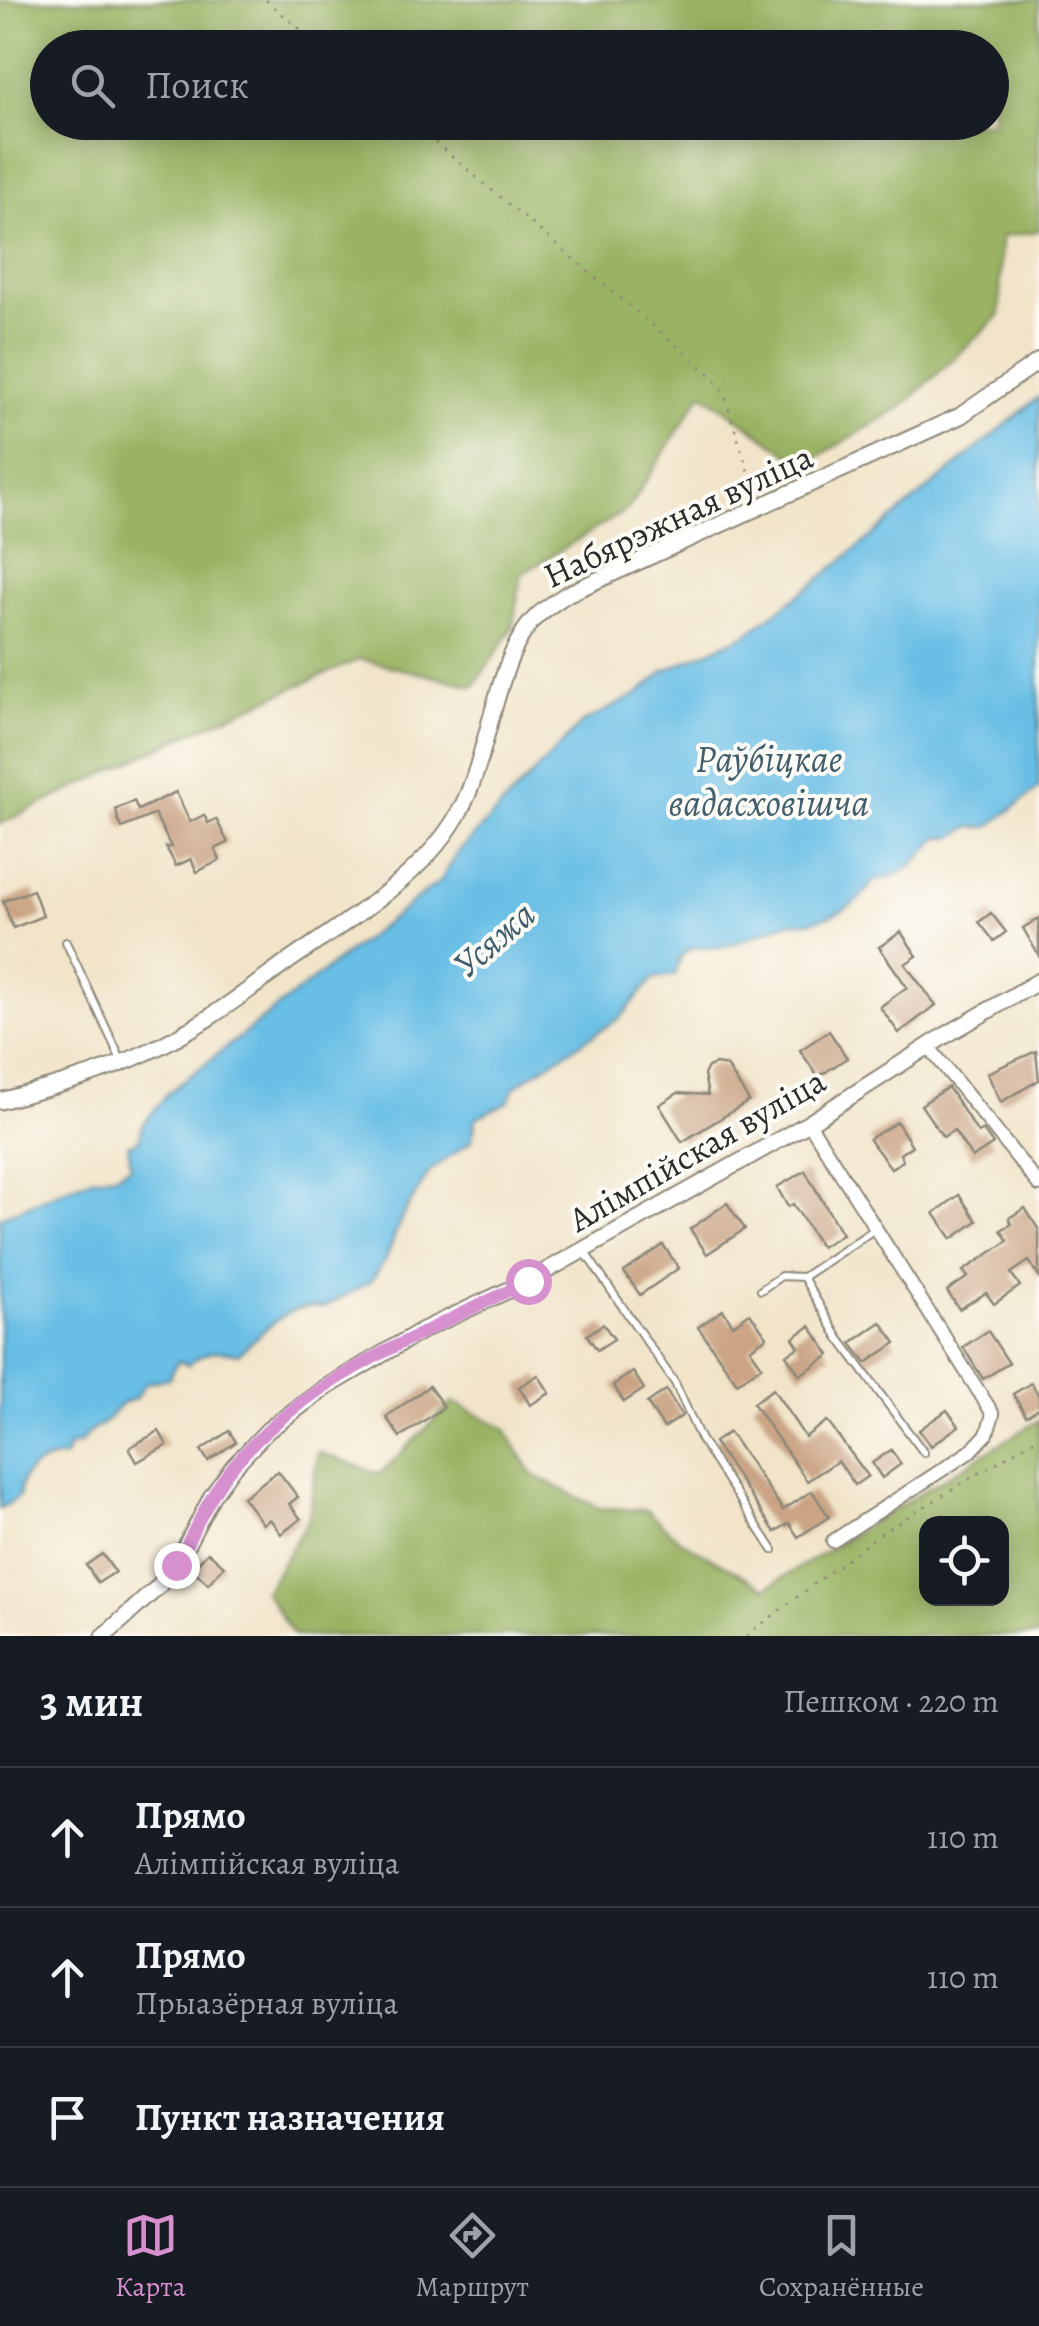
<!DOCTYPE html>
<html lang="ru">
<head>
<meta charset="utf-8">
<style>
  body { margin:0; font-family:Alegreya,serif; background:#242831; color:#f1f3f6 }
  .controls { position:absolute; right:30px; bottom:30px; display:grid; overflow:hidden; border-radius:20px; box-shadow:0 5px 25px #0003 }
  .controls button { width:90px; height:90px; display:grid; place-items:center; padding:0; border:0; border-bottom:2px solid #363941; background:#171b24; color:#f1f3f6; font:50px sans-serif }
  .stop { position:absolute; width:30px; height:30px; margin:-22px; border:8px solid #d690ce; border-radius:50%; background:#fff }
  .stop.end { background:#d690ce; border-color:#fff; box-shadow:0 2px 10px #0008 }
  .list { margin:0; padding:0; list-style:none }
  h2 { display:flex; justify-content:space-between; align-items:center; height:130px; margin:0; padding:0 40px; font-size:42px }
  h2 small { font-size:32px; font-weight:400; color:#9ea1a6 }
  .list li { display:grid; grid-template-columns:65px 1fr auto; gap:30px; align-items:center; box-sizing:border-box; height:140px; padding:0 40px; border-top:2px solid #363941 }
  .list b { display:block; font-size:38px; white-space:nowrap }
  .list p { margin:0; font-size:32px; white-space:nowrap; color:#9ea1a6 }
  .list em { font-size:32px; font-style:normal; color:#9ea1a6 }
  .icon { flex:none; width:55px; height:55px; fill:none; stroke:currentColor; stroke-width:2; stroke-linecap:round; stroke-linejoin:round }
  .map { position:relative; flex:none; width:1039px; height:1636px; overflow:hidden }
  .search { position:absolute; background:#171b24; box-shadow:0 5px 25px #0003; left:30px; right:30px; top:30px; height:110px; display:flex; align-items:center; gap:25px; box-sizing:border-box; padding:0 35px; border-radius:55px; color:#9ea1a6; font-size:38px }
  .sheet { height:550px; background:#171b24 }
  nav { display:flex; justify-content:space-around; align-items:center; box-sizing:border-box; height:140px; border-top:2px solid #363941; background:#171b24; font-size:28px; color:#9ea1a6 }
  nav a { display:grid; justify-items:center; gap:5px }
  nav .on { color:#d690ce }
  .map>svg:first-child { display:block }
</style>
</head>
<body>
<div class="map">
<svg width="1039" height="1636" viewBox="0 0 1039 1636">
  <rect width="100%" height="100%" fill="#fdfcf7"/>
  <filter id="ink" filterUnits="userSpaceOnUse"><feTurbulence type="fractalNoise" baseFrequency=".01" numOctaves="2"/><feDisplacementMap in="SourceGraphic" scale="20" xChannelSelector="R" yChannelSelector="G"/><feConvolveMatrix kernelMatrix="1 2 1 2 8 2 1 2 1" color-interpolation-filters="sRGB"/></filter>
  <filter id="wash" filterUnits="userSpaceOnUse"><feTurbulence type="fractalNoise" baseFrequency=".0048" numOctaves="4" result="noise"/><feDisplacementMap in="SourceGraphic" scale="40" xChannelSelector="R" yChannelSelector="G"/><feGaussianBlur stdDeviation="2.25" result="paint"/><feColorMatrix in="noise" values="0 0 0 0 0 0 0 0 0 0 0 0 0 0 0 0 0 1.4 0 .05"/><feComposite in="paint" operator="in"/></filter>
  <g filter="url(#wash)">
    <rect width="100%" height="100%" fill="#f1e4c9"/>
    <!-- forest -->
    <g fill="#9ab264" stroke="#626e48" stroke-width="2.5" fill-rule="evenodd">
      <path d="M0,0h1039v231l-38,6 -1,78 -98,92 -98,58 -102,-72 -74,116 -106,65 -10,55 -38,57 -114,-27 -170,74 -190,91zM48,48h944v74h-944z"/>
      <path d="M453,1402l52,26 27,46 67,34 47,2 35,31 85,47 273,-168v216h-745l-29,-44 44,-74 9,-66 62,22zM926,1524h76v74h-76z"/>
    </g>
    <!-- water -->
    <path fill="#68bee5" stroke="#4a7488" stroke-width="2.5" d="M1039,397v391l-50,39h-19l-16,10 -16,1c-22,23 -31,38 -65,43 -11,21 -33,33 -57,39 -10,3 -22,1 -32,4 -32,10 -55,29 -91,23l-12,9 -6,19 -21,3 -33,39 -90,58 -17,13 -6,14 -32,16 -4,22 -42,31 -29,48 -15,40 -15,22 -48,27c-34,-8 -61,25 -85,46 -20,-5 -34,-3 -50,11l-10,-4 -9,17 -23,5 -11,16c-17,4 -17,10 -28,21 -12,12 -16,6 -27,24l-11,2 -4,11c-22,2 -47,13 -45,39l-20,13v-292l92,-39 23,-3 16,-9 -3,-21 11,-5 4,-16 25,-31 273,-213 17,-28 124,-129 57,-30 27,-23 79,-35 71,-53z"/>
    <g id="blocks">
      <!-- building -->
      <g fill="#caa485">
        <path d="M176,792l14,30 14,-7 4,8 8,-4 12,24 -13,6 5,11 -23,12 -6,-13 -15,7 -10,-19h5l-16,-33 -33,14 -4,-8 -2,-11 18,-8 4,9z"/>
        <path d="M33,890l10,26 -30,12 -10,-27z"/>
        <path d="M991,913l15,19 -12,9 -15,-19z"/>
        <path d="M1039,918v38l-16,-28z"/>
        <path d="M901,932l16,24 -12,8 31,41 -37,28 -19,-26 27,-20 -28,-40z"/>
        <path d="M829,1031l18,27 -29,19 -18,-27z"/>
        <path d="M1036,1051l3,29 -38,22 -14,-29z"/>
        <path d="M716,1064l11,2 22,35 -67,41 -23,-37 19,-12 30,2 -4,-20 4,-8z"/>
        <path d="M948,1087l30,46 5,-3 10,14 -21,14 -18,-28 -11,7 -22,-32z"/>
        <path d="M897,1122l15,24 -12,8 3,7 -12,7 -22,-29z"/>
        <path d="M805,1171l37,63 -21,13 -28,-43 -5,3 -11,-20z"/>
        <path d="M959,1195l18,26 -25,18 -18,-26z"/>
        <path d="M727,1203l18,26 -38,25 -17,-25z"/>
        <path d="M1025,1208l14,22v47l-10,-16 -18,12 9,13 -26,18 -8,-11 -27,16 -12,-18 21,-14 -5,-6 45,-30 -7,-11 11,-6 -3,-6z"/>
        <path d="M663,1245l16,23 -39,27 -16,-23z"/>
        <path d="M723,1310l10,15 17,-12 17,24 -17,12 12,17 -25,17 -39,-56z"/>
        <path d="M881,1322l15,21 -30,20 -15,-20z"/>
        <path d="M603,1324l11,15 -17,11 -10,-15z"/>
        <path d="M810,1326l20,29 -30,20 -14,-20 13,-8 -6,-9z"/>
        <path d="M988,1331l21,32 -26,16 -20,-32z"/>
        <path d="M633,1372l11,17 -20,13 -11,-17z"/>
        <path d="M538,1375l12,18 -20,12 -11,-18z"/>
        <path d="M1031,1383l8,13v12l-13,8 -13,-22z"/>
        <path d="M429,1386l15,21 -44,30 -14,-20z"/>
        <path d="M773,1389l32,48 22,-16 41,55 -13,9 -17,-24 -31,20 -54,-78z"/>
        <path d="M666,1390l16,26 -18,12 -17,-25z"/>
        <path d="M947,1410l12,16 -28,20 -12,-16z"/>
        <path d="M159,1431l8,14 -30,17 -8,-14z"/>
        <path d="M229,1431l7,11 -28,19 -7,-11z"/>
        <path d="M729,1432l54,78 29,-19 17,26 -31,20 -9,-14 -14,9 -61,-90z"/>
        <path d="M891,1450l10,14 -19,14 -10,-15z"/>
        <path d="M278,1471l20,26 -9,7 12,15 -20,15 -11,-15 -7,5 -20,-27z"/>
        <path d="M208,1552l16,14 -16,18 -16,-15z"/>
        <path d="M102,1554l13,18 -17,11 -12,-18z"/>
      </g>
    </g>
  </g>
  <g filter="url(#ink)">
    <use href="#blocks" fill-opacity="0" stroke="#8e887a" stroke-width="2.5"/>
    <g fill="none" stroke-linecap="round" stroke-linejoin="round">
      <!-- service casing -->
      <g stroke="#8e887a" stroke-width="10">
        <g id="service">
          <path d="M66,942l56,120"/>
          <path d="M584,1251l91,132 26,57 72,110"/>
          <path d="M803,1277l35,60 86,116"/>
          <path d="M761,1290l20,-14 22,1 72,-48"/>
        </g>
      </g>
      <!-- minor casing -->
      <g stroke="#8e887a" stroke-width="16">
        <g id="minor">
          <path d="M928,1046l111,139"/>
          <path d="M809,1123l184,291 -6,20 -16,17 -138,90"/>
        </g>
      </g>
      <!-- tertiary casing -->
      <g stroke="#8e887a" stroke-width="19">
        <g id="tertiary">
          <path d="M0,1101c49,-13 98,-26 145,-48 50,-22 97,-58 141,-90 61,-43 141,-87 176,-156 27,-53 34,-151 74,-190 9,-9 21,-16 31,-23l393,-178 79,-55"/>
          <path d="M104,1636l54,-49 18,-22 36,-69 21,-29 35,-37 57,-42 98,-58 105,-49 281,-158 132,-85 98,-57"/>
        </g>
      </g>
      <!-- path -->
      <g stroke="#8e887a" stroke-width="2.5" stroke-dasharray="2.5 8" stroke-linecap="butt">
        <path d="M266,0l56,48"/>
        <path d="M411,122l299,252 13,17 32,102"/>
        <path d="M746,1636l135,-103 158,-96"/>
      </g>
      <!-- service -->
      <use href="#service" stroke="#fff" stroke-width="6"/>
      <!-- minor -->
      <use href="#minor" stroke="#fff" stroke-width="12"/>
      <!-- tertiary -->
      <use href="#tertiary" stroke="#fff" stroke-width="15"/>
    </g>
  </g>
  <g fill="none" stroke-linecap="round" stroke-linejoin="round" filter="url(#ink)">
    <!-- route -->
    <path stroke="#d690ce" stroke-width="12" d="M176,1565c18,-33 33,-70 57,-99 77,-91 192,-132 295,-185"/>
  </g>
  <g text-anchor="middle" dominant-baseline="central" stroke-width="8" stroke-linejoin="round" paint-order="stroke">
    <!-- street labels -->
    <g font-size="35" fill="#2b2b2b" stroke="#fdfcf7">
      <text transform="translate(678 516) rotate(-25)">Набярэжная вуліца</text>
      <text transform="translate(697 1150) rotate(-30)">Алімпійская вуліца</text>
    </g>
    <!-- water labels -->
    <g font-size="38" font-style="italic" fill="#405e6c" stroke="#fdfcf7">
      <text x="769" y="759">Раўбіцкае<tspan x="769" dy="44">вадасховішча</tspan></text>
      <text transform="translate(494 939) rotate(-41)">Усяжа</text>
    </g>
  </g>
</svg>
<div class="controls">
<button><svg class="icon" aria-label="locate" viewBox="0 0 24 24"><circle cx="12" cy="12" r="6"/><path d="M12 2v4M12 18v4M2 12h4M18 12h4"/></svg></button>
</div>
<div class="stop" style="left:528px;top:1281px"></div>
<div class="stop end" style="left:176px;top:1565px"></div>
<div class="search"><svg class="icon" aria-label="search" viewBox="0 0 24 24"><circle cx="10" cy="10" r="6"/><path d="M15 15l6 6"/></svg>Поиск</div>
</div>
<section class="sheet">
<h2>3 мин<small>Пешком · 220 m</small></h2>
<ul class="list">
<li><svg class="icon" aria-label="ahead" viewBox="0 0 24 24"><path d="M12 20V5M6 11l6-6 6 6"/></svg><div><b>Прямо</b><p>Алімпійская вуліца</p></div><em>110 m</em></li>
<li><svg class="icon" aria-label="ahead" viewBox="0 0 24 24"><path d="M12 20V5M6 11l6-6 6 6"/></svg><div><b>Прямо</b><p>Прыазёрная вуліца</p></div><em>110 m</em></li>
<li><svg class="icon" aria-label="arrive" viewBox="0 0 24 24"><path d="M6 21V4h12l-3 4 3 4H6"/></svg><div><b>Пункт назначения</b></div></li>
</ul>
</section>
<nav>
<a class="on"><svg class="icon" aria-label="map" viewBox="0 0 24 24"><path d="M3 6l6-2 6 2 6-2v14l-6 2-6-2-6 2zM9 4v14M15 6v14"/></svg>Карта</a>
<a><svg class="icon" aria-label="directions" viewBox="0 0 24 24"><path d="M12 3l9 9-9 9-9-9zM9 14v-3h6M13 9l2 2-2 2"/></svg>Маршрут</a>
<a><svg class="icon" aria-label="saved" viewBox="0 0 24 24"><path d="M7 4h10v16l-5-4-5 4z"/></svg>Сохранённые</a>
</nav>
</body>
</html>
